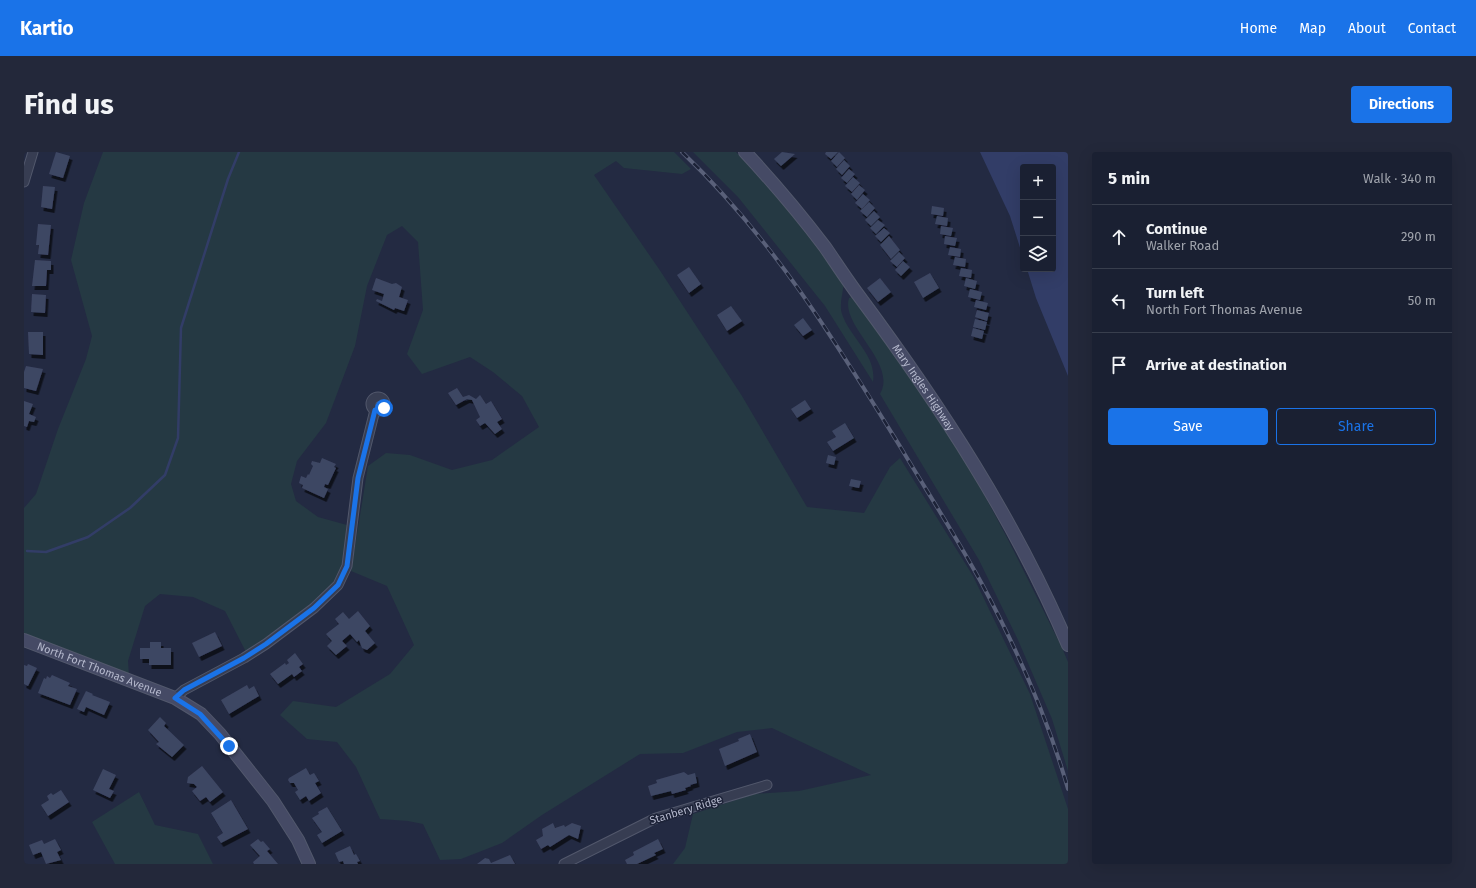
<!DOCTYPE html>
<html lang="en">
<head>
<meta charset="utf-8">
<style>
  body { margin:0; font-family:"Fira Sans",sans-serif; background:#23283a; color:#f1f3f6 }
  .controls { position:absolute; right:12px; top:12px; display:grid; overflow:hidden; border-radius:4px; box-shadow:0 4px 16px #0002 }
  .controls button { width:36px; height:36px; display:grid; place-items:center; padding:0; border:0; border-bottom:1px solid #383e4d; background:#1a2032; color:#f1f3f6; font:20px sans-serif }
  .stop { position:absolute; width:12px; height:12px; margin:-9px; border:3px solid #1a73e8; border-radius:50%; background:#fff }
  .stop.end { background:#1a73e8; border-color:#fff; box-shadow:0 1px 4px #0008 }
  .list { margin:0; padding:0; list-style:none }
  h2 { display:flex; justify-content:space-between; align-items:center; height:52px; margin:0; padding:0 16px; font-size:17px }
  h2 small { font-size:13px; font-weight:400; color:#9fa3ac }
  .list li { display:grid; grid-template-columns:26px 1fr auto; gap:12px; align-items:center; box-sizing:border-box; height:64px; padding:0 16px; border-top:1px solid #383e4d }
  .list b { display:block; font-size:15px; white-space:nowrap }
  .list p { margin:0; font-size:13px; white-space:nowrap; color:#9fa3ac }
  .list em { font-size:13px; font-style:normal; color:#9fa3ac }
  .actions { display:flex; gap:8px; padding:12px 16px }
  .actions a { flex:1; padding:9px 0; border:1px solid #1a73e8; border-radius:4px; text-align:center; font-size:14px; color:#1a73e8 }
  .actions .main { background:#1a73e8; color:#fff }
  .icon { flex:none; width:22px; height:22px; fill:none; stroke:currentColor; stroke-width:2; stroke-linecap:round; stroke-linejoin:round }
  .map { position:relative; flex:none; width:1044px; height:712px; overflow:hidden; border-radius:4px }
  header { display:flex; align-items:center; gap:24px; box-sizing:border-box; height:56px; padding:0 20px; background:#1a73e8; color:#fff }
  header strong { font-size:19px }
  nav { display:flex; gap:22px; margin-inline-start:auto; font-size:14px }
  .intro { display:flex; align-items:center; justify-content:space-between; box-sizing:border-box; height:96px; padding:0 24px }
  h1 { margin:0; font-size:28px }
  .button { padding:10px 18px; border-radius:4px; background:#1a73e8; color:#fff; font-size:14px; font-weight:700 }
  main { display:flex; gap:24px; padding:0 24px }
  aside { flex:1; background:#1a2032; border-radius:4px; box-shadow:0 4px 16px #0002 }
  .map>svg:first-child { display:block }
</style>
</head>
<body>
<header>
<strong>Kartio</strong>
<nav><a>Home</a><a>Map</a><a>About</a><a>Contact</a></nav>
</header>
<div class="intro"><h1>Find us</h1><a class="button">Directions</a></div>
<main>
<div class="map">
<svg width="1044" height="712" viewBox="0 0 1044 712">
  <defs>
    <filter id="shadow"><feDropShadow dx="2.5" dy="4" stdDeviation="0" flood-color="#0009"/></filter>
  </defs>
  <rect width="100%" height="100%" fill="#232a42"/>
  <!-- green -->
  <g fill="#253943">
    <path d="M79,0h571l17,17 -9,5 -58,-6 -8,-7 -22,14 65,94 83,127 65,111 57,6 26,-46 10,-9 73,118 57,118 38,115v55h-395l12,-16 8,-34 61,-20 45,-3 72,-16 -99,-47 -35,4 -54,21 -43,1 -98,61 -40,28 -41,16 -21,1 -17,-36 -15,-3 -28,-2 -24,-52 -19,-25 -30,-3 -27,-24 13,-14 43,6 54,-33 24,-29 -27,-59 -36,-15 17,-105 18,-13 24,2 42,15 40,-10 47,-33 -17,-31 -29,-24 -23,-15 -48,17 -15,-20 16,-44 -5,-68 -16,-16 -15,9 -20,51 -12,60 -29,77 -29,38 -6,23 5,17 22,16 29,8c-2,14 -2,30 -6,43 -9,30 -70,66 -95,84l-21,-41 -32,-14 -33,-3 -15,12 -17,55 1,14 -105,-42v-125l12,-14 22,-65 28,-70 6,-23 -21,-76 13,-57z"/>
    <path d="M669,0h43l52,58 56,73c-1,9 -5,23 -2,31 8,24 35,41 31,68l-48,-76 -87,-109z"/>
    <path d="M828,145c40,55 80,110 115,168 35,59 65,123 96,185l5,12v109l-16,-52 -34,-79 -39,-80 -99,-166c18,-31 -40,-68 -31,-96z"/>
    <path d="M115,640l16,33 43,9 15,30h-98l-23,-42z"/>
  </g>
  <!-- water -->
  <path fill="#323d67" d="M956,0h88v224l-32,-78 -9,-29h26v-102h-30v90l-13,-41z"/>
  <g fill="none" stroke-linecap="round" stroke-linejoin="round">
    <!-- stream -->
    <path stroke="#323d67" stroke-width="2.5" d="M3,399l19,1 42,-15 42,-29 35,-33 13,-37 3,-110 47,-149 11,-27"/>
  </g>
  <!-- building -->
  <g fill="#3e4663" filter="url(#shadow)">
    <path d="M32,0l14,4 -7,22 -14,-4z"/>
    <path d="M758,0l13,2 -14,12 -7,-7z"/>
    <path d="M802,0h12l-7,7 -6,-5z"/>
    <path d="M815,0l6,6 -8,9 -6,-6z"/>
    <path d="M820,8l6,6 -8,9 -6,-6z"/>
    <path d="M825,17l6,5 -8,9 -6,-5z"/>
    <path d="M829,25l7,6 -8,9 -7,-6z"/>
    <path d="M835,33l6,5 -8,10 -6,-6z"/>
    <path d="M19,34l12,1 -3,22 -11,-2z"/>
    <path d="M839,42l7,6 -8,9 -7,-6z"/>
    <path d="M845,50l6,6 -8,9 -7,-6z"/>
    <path d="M908,54l12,2 -1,8 -12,-2z"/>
    <path d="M850,59l6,6 -9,9 -6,-6z"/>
    <path d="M913,64l11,2 -1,8 -12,-2z"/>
    <path d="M854,68l7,5 -9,9 -6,-6z"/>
    <path d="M14,72l13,1 -3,30 -10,-1 1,-9h-3z"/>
    <path d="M917,74l12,2 -2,8 -11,-2z"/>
    <path d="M860,76l6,5 -9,9 -6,-6z"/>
    <path d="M865,84l11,14 -9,9 -11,-14z"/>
    <path d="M921,84l12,2 -2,8 -11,-2z"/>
    <path d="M926,95l11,2 -1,8 -12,-2z"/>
    <path d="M875,100l6,6 -8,9 -7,-6z"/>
    <path d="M931,105l11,2 -1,8 -12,-2z"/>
    <path d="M11,108l16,1v9h-4l-1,16h-14z"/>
    <path d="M879,109l7,6 -9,9 -6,-6z"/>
    <path d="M665,115l12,17 -12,9 -12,-18z"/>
    <path d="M937,116l11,2 -1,8 -12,-2z"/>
    <path d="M906,121l9,15 -16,10 -9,-16z"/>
    <path d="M352,126l16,6 4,-1 6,4 -3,10 9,3 -4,11 -9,-3 -1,2 -18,-9 1,-2 5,2 2,-7 -12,-4z"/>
    <path d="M856,126l11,14 -13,10 -11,-14z"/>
    <path d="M942,126l11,3 -2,8 -11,-3z"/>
    <path d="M946,137l12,3 -2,8 -12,-3z"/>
    <path d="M8,142l14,1 -1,18 -14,-1z"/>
    <path d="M952,148l12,3 -2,7 -12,-3z"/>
    <path d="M707,154l11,15 -15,10 -10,-16z"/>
    <path d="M953,158l12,3 -2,8 -12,-4z"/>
    <path d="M779,166l9,12 -9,6 -9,-11z"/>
    <path d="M951,167l12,3 -2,8 -12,-3z"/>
    <path d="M949,176l11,3 -2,8 -11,-3z"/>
    <path d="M4,180h15v23l-14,-1z"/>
    <path d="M2,214l17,3 -7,22 -12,-3v-16z"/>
    <path d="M433,236l6,9 6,-2 7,4 4,-4 6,9 5,-3 11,18 -5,3 5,7 -7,5 -10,-11 -5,3 -4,-6 4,-3 -8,-17 -5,-1 -11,6 -8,-12z"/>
    <path d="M781,248l6,9 -14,9 -6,-9z"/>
    <path d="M0,249l9,3 -4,10 7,3 -2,5 -5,-1 -2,6 -3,-1z"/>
    <path d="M821,271l9,15 -21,13 -6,-9 9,-5 -4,-6z"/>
    <path d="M804,303l8,2 -2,8 -8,-2z"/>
    <path d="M298,306l14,6 -2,3 2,1 -8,17 -3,-1 -1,3 4,2 -4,9 -22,-10 1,-3 -4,-2 2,-7 5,2 2,-4 1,1 4,-9 -2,-2 1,-3 8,2z"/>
    <path d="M827,327l10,2 -2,7 -10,-2z"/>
    <path d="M334,459l12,15 -5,5 10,12 -8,7 -5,-2 -3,-8 -2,2 -7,-8 -8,7 5,5 -11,9 -9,-9 5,-5 -6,-7 13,-10 -4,-5 8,-7 6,7z"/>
    <path d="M191,480l7,14 -23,11 -7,-14z"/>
    <path d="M126,490h11v6h10v17h-22v-6h-9v-11h10z"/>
    <path d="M271,501l8,11 -4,3 3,4 -8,6 -2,-3 -14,10 -8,-10 15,-11 1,2 3,-2 -2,-3z"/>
    <path d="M4,512l9,4 -9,18 -4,-2v-19l3,1z"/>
    <path d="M28,523l18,8 -2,3 9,3 -7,16 -32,-12 6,-15 2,1 1,-3 3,2z"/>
    <path d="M223,533l2,4 5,-3 5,10 -30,18 -8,-14z"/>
    <path d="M62,539l7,3 -1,1 18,7 -6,13 -18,-8 -2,5 -7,-3z"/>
    <path d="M136,565l6,6 -2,3 20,19 -12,12 -16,-13 3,-2 -11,-12z"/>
    <path d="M726,582l7,18 -32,14 -6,-17 20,-8 -1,-2z"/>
    <path d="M178,614l21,26 -13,10 -4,-5 -6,4 -8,-10 5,-4 -3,-3 -7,-1 1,-6z"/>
    <path d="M282,616l4,7 4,-2 5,8 -4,2 6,10 -12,8 -3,-5 -6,4 -5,-8 3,-2 -4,-7h-4l-2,-3 1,-2z"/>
    <path d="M79,617l13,6 -7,14 5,2 -4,7 -17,-8z"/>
    <path d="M660,620l4,3 7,-2 2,10 -7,2 1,1 -6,2 1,2 -14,4 -1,-3 -20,5 -3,-10 9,-3 -1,-3z"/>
    <path d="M37,638l8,12 -21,14 -7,-11 8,-5 -2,-4 4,-3 2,2z"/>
    <path d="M207,648l17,29 -27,14 -4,-6 6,-4 -12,-20z"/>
    <path d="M303,655l15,24 -20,12 -5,-8 5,-3 -10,-14 7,-4 -1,-2z"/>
    <path d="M529,671l2,5 9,-3 1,2 7,-4 9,3 -3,13 -9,-4 -19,12 -2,-2 -7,4 -5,-9 7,-4 -1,-7z"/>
    <path d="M31,687l6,11 -4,2 4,8 -15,4 -5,-12 -8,3 -4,-10 13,-5 2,4z"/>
    <path d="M234,687l3,3 2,-1 7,8 -3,2 11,13h-24l-1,-2 7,-6 -10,-11z"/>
    <path d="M634,687l5,10 -9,4 2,2 -19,9h-10l-2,-4 9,-5 -1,-3z"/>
    <path d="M326,694l4,9 2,-1 4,7 -3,1 1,2h-14l-1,-3 -4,1 -4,-9z"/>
    <path d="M486,703l5,9h-38l8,-6 4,1 2,4z"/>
  </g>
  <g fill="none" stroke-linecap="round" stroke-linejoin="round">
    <!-- street casing -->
    <g stroke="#52586c" stroke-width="11">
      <g id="street">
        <path d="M0,30l9,-30"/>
        <circle cx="354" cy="252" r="7"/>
        <path d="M151,546l9,-8 60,-32 22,-14 48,-36 24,-23 9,-19 11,-88 17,-68"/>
        <path d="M540,712l92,-46 111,-33"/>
      </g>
    </g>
    <!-- secondary casing -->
    <g stroke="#52586c" stroke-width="14">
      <g id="secondary">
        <path id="s1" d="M721,0c28,30 55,62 80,95 11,16 22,33 34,49 81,109 156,224 209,349"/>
        <path id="s2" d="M0,488l151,58 26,16 19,20 53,67 25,39 11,24"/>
      </g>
    </g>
    <!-- street -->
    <use href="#street" stroke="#373d52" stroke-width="9"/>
    <!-- secondary -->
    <use href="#secondary" stroke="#454a65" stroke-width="12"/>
    <!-- rail casing -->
    <g stroke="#596079" stroke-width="4">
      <path id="rail" d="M658,0c92,88 153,189 219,296 27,45 56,90 81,136 35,65 66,135 86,205"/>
    </g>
    <!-- rail -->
    <use href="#rail" stroke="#1c2237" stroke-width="2.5" stroke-dasharray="8" stroke-linecap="butt"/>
  </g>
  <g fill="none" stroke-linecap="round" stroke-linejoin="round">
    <!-- route -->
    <path stroke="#1a73e8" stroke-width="5" d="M205,594l-29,-32 -25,-16 9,-8 60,-32 22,-14 48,-36 24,-23 9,-19 11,-88 17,-68h6l3,-2"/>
  </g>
  <g text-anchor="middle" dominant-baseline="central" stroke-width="3" stroke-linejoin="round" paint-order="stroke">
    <!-- street labels -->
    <g font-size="11" fill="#b4b8cc" stroke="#1c2237">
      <text stroke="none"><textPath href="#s1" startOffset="296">Mary Ingles Highway</textPath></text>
      <text stroke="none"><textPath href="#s2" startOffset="81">North Fort Thomas Avenue</textPath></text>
      <text transform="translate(662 658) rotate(-17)">Stanbery Ridge</text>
    </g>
  </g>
</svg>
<div class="controls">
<button>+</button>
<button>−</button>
<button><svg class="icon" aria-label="layers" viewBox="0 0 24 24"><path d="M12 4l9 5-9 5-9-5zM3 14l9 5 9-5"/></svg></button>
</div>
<div class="stop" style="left:360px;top:256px"></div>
<div class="stop end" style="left:205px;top:594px"></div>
</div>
<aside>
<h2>5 min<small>Walk · 340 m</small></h2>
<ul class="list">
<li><svg class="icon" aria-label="ahead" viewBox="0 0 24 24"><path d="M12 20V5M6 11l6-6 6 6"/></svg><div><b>Continue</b><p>Walker Road</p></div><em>290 m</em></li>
<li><svg class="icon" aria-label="left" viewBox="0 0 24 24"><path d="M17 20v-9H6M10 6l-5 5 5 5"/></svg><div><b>Turn left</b><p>North Fort Thomas Avenue</p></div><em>50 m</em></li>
<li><svg class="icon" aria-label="arrive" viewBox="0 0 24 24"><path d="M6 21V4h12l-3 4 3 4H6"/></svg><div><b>Arrive at destination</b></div></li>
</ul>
<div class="actions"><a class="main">Save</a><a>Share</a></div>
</aside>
</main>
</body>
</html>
